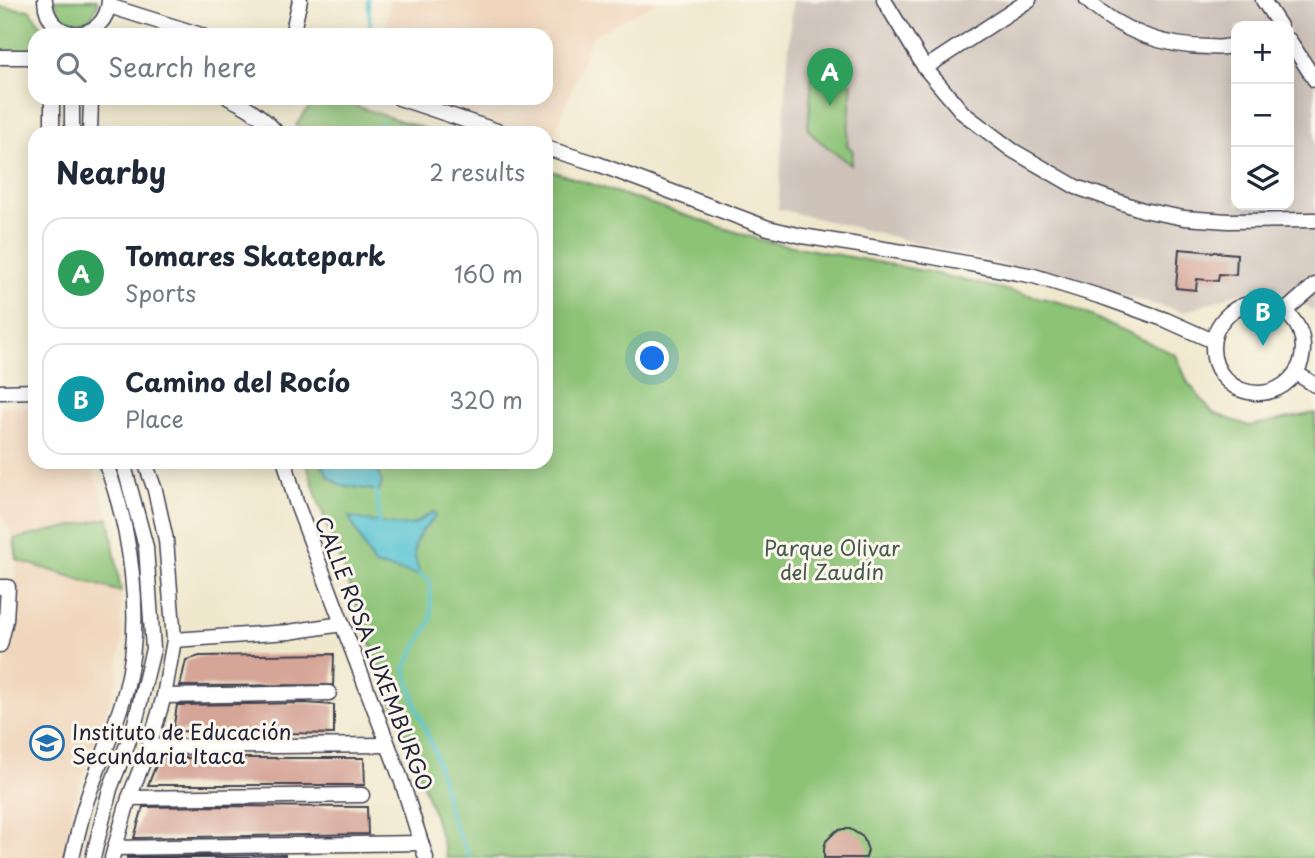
<!DOCTYPE html>
<html lang="en">
<head>
<meta charset="utf-8">
<style>
  body { margin:0; font-family:"Playpen Sans",sans-serif; background:#f2f2f3; color:#1f2937 }
  .controls { position:absolute; right:21px; top:21px; display:grid; overflow:hidden; border-radius:14px; box-shadow:0 4px 18px #0003 }
  .controls button { width:63px; height:63px; display:grid; place-items:center; padding:0; border:0; border-bottom:2px solid #e0e1e3; background:#fff; color:#1f2937; font:35px sans-serif }
  .you { position:absolute; left:653px; top:359px; width:24px; height:24px; margin:-18px; border:5px solid #fff; border-radius:50%; background:#1a73e8; box-shadow:0 0 0 10px #1a73e833 }
  .badge { display:grid; place-items:center; width:46px; height:46px; border-radius:50%; background:#1a73e8; color:#fff; font-size:23px; font-weight:700 }
  .pin { position:absolute; translate:-50% -58px; filter:drop-shadow(0 2px 4px #0008) }
  .pin::after { content:''; position:absolute; top:37px; width:24px; height:21px; background:inherit; clip-path:polygon(0 0,100% 0,50% 100%) }
  .list { margin:0; padding:0; list-style:none }
  h2 { display:flex; justify-content:space-between; align-items:center; height:91px; margin:0; padding:0 28px; font-size:30px }
  h2 small { font-size:23px; font-weight:400; color:#747a83 }
  .list li { display:grid; grid-template-columns:46px 1fr auto; gap:21px; align-items:center; box-sizing:border-box; height:112px; margin:0 14px 14px; padding:0 14px; border:2px solid #e0e1e3; border-radius:21px }
  .list b { display:block; font-size:26px; white-space:nowrap }
  .list p { margin:0; font-size:23px; white-space:nowrap; color:#747a83 }
  .list em { font-size:23px; font-style:normal; color:#747a83 }
  .icon { flex:none; width:38px; height:38px; fill:none; stroke:currentColor; stroke-width:2; stroke-linecap:round; stroke-linejoin:round }
  .map { position:relative; flex:none; width:1315px; height:858px; overflow:hidden }
  .search { position:absolute; background:#fff; box-shadow:0 4px 18px #0003; left:28px; top:28px; width:525px; height:77px; display:flex; align-items:center; gap:18px; box-sizing:border-box; padding:0 24px; border-radius:21px; color:#747a83; font-size:26px }
  .panel { position:absolute; background:#fff; box-shadow:0 4px 18px #0003; left:28px; top:126px; width:525px; height:343px; border-radius:21px }
  .map>svg:first-child { display:block }
</style>
</head>
<body>
<div class="map">
<svg width="1315" height="858" viewBox="0 0 1315 858">
  <rect width="100%" height="100%" fill="#fbf7ec"/>
  <filter id="ink" filterUnits="userSpaceOnUse"><feTurbulence type="fractalNoise" baseFrequency=".0143" numOctaves="2"/><feDisplacementMap in="SourceGraphic" scale="14" xChannelSelector="R" yChannelSelector="G"/><feConvolveMatrix kernelMatrix="1 2 1 2 8 2 1 2 1" color-interpolation-filters="sRGB"/></filter>
  <filter id="wash" filterUnits="userSpaceOnUse"><feTurbulence type="fractalNoise" baseFrequency=".00686" numOctaves="4" result="noise"/><feDisplacementMap in="SourceGraphic" scale="28" xChannelSelector="R" yChannelSelector="G"/><feGaussianBlur stdDeviation="1.57" result="paint"/><feColorMatrix in="noise" values="0 0 0 0 0 0 0 0 0 0 0 0 0 0 0 0 0 1.4 0 .05"/><feComposite in="paint" operator="in"/></filter>
  <g filter="url(#wash)">
    <rect width="100%" height="100%" fill="#f0e8cd"/>
    <!-- built -->
    <g fill="#f0d6bc">
      <path d="M390,0h269l-67,36 -43,113 -3,-1v-15h-44l-103,-35h147v-63h-160z"/>
      <path d="M0,406l35,2v54h55l19,56 -95,21 -14,-28z"/>
      <path d="M17,560l104,32 1,47 -6,46 -42,115 -12,58h-62v-173l13,-51z"/>
    </g>
    <!-- industrial -->
    <path fill="#cec2b9" fill-rule="evenodd" d="M792,0h523v311l-47,-28 -84,29 -286,-74 -120,-29zM1236,26h53v179h-53z"/>
    <!-- green -->
    <g fill="#8cc376" stroke="#577258" stroke-width="2">
      <path d="M55,0h42l1,4 -8,15 -16,4 -14,-8z"/>
      <path d="M0,7l30,3 15,21 -1,4h-9v16h-35z"/>
      <path d="M812,76l40,7 -5,62 6,6 -2,14 -35,-27 -8,-9z"/>
      <path d="M316,98h16l105,35h-137l-4,-8z"/>
      <path d="M546,169l214,71 164,31 139,32 113,52 12,28 25,30 36,13 66,-13v445h-868l-14,-46 -114,-309 -13,-41h240z"/>
      <path d="M109,518l12,74 -104,-32 -3,-21z"/>
    </g>
    <!-- water -->
    <g fill="#58c4d2" stroke="#3d7386" stroke-width="2">
      <path d="M320,462h54l8,21 -3,8 -38,-6 -12,-8z"/>
      <path d="M434,512l2,3c-5,7 -11,12 -16,19 -10,13 -4,27 0,41l-46,-10 -25,-48c16,3 45,10 61,8 9,-1 16,-10 24,-13z"/>
    </g>
    <g fill="none" stroke-linecap="round" stroke-linejoin="round">
      <!-- stream -->
      <g stroke="#58c4d2" stroke-width="3.5">
        <path d="M368,0l3,35"/>
        <path d="M381,122l4,11"/>
        <path d="M376,489l3,33 2,4"/>
        <path d="M418,573l12,8 1,39 -26,48 12,41 18,44 16,65 19,40"/>
      </g>
    </g>
    <g id="blocks">
      <!-- building -->
      <g fill="#d5a597">
        <path d="M1179,249l58,5 -1,21 -17,-1 -1,7 -21,-2 -1,11 -20,-2z"/>
        <path d="M334,654l-1,31 -153,1 6,-26 14,-4z"/>
        <path d="M305,703l29,2v29l-161,-3 4,-26z"/>
        <path d="M159,758h205l1,27h-217z"/>
        <path d="M227,806l140,1 1,27 -234,4 9,-31z"/>
        <path d="M843,829h7l13,8 5,13 -2,8h-42v-10l2,-7 10,-10z"/>
        <path d="M285,855v3h-158v-1z"/>
      </g>
    </g>
  </g>
  <g filter="url(#ink)">
    <use href="#blocks" fill-opacity="0" stroke="#414051" stroke-width="2"/>
    <g fill="none" stroke-linecap="round" stroke-linejoin="round">
      <!-- minor casing -->
      <g stroke="#414051" stroke-width="17">
        <g id="minor">
          <path d="M45,0c2,45 62,44 64,0"/>
          <path d="M884,0l41,68 38,45 49,37 64,37 67,23 41,8 44,3 87,-1"/>
          <path d="M1087,0c32,31 78,47 122,47 10,1 18,1 27,-3"/>
          <path d="M1263,0l17,26"/>
          <path d="M109,6l92,29"/>
          <path d="M292,35l8,-35"/>
          <path d="M1289,40l26,40"/>
          <path d="M0,57h35"/>
          <path d="M925,68l104,-68"/>
          <path d="M52,98v35"/>
          <path d="M229,98c18,8 35,20 48,35"/>
          <path d="M399,98l104,35"/>
          <path d="M72,133v-35"/>
          <path d="M90,133l1,-35"/>
          <path d="M546,148l52,16 170,64 34,8 126,20 106,20 71,22 61,22 47,21"/>
          <circle cx="1258" cy="348" r="45"/>
          <path d="M1285,311l30,-26"/>
          <path d="M1296,373l19,12"/>
          <path d="M0,392l35,-1"/>
          <path d="M285,462l11,40 105,277 25,79"/>
          <path d="M0,587h8l-2,33 -6,25"/>
          <path d="M174,640l115,-8 53,-8"/>
          <path d="M164,696l165,-3"/>
          <path d="M149,747l239,-2"/>
          <path d="M129,798l233,-3"/>
          <path d="M115,848l306,-5"/>
          <path d="M72,858c4,-17 8,-35 13,-52 12,-39 31,-78 41,-117 18,-70 5,-161 -21,-227"/>
          <path d="M93,858l17,-69 24,-62 19,-78 -7,-102 -23,-85"/>
          <path d="M112,858l17,-60 20,-51 15,-51 10,-56 -8,-100 -11,-50 -10,-28"/>
        </g>
      </g>
      <!-- minor -->
      <use href="#minor" stroke="#fff" stroke-width="14"/>
    </g>
  </g>
  <!-- icons -->
  <defs>
    <g id="school-ring" transform="scale(1.75)"><circle r="9.5" fill="#fbf7ec" stroke="#1f6fb2" stroke-width="1.5"/><path d="M0-5L7-2L0 1L-7-2ZM-4 1L0 2.5L4 1V4Q0 6-4 4Z" fill="#1f6fb2"/></g>
  </defs>
  <g fill-rule="evenodd">
    <use href="#school-ring" x="47" y="743"/>
  </g>
  <g text-anchor="middle" dominant-baseline="central" stroke-width="6" stroke-linejoin="round" paint-order="stroke">
    <!-- park labels -->
    <g font-size="21" fill="#475a50" stroke="#fbf7ec">
      <text x="832" y="547">Parque Olivar<tspan x="832" dy="24">del Zaudín</tspan></text>
    </g>
    <!-- street labels -->
    <g font-size="21" fill="#22223b" stroke="#fbf7ec">
      <text transform="translate(375 653) rotate(69)">CALLE ROSA LUXEMBURGO</text>
    </g>
    <!-- poi labels -->
    <g font-size="21" fill="#22223b" stroke="#fbf7ec" text-anchor="start">
      <text x="72" y="731">Instituto de Educación<tspan x="72" dy="24">Secundaria Itaca</tspan></text>
    </g>
  </g>
</svg>
<div class="controls">
<button>+</button>
<button>−</button>
<button><svg class="icon" aria-label="layers" viewBox="0 0 24 24"><path d="M12 4l9 5-9 5-9-5zM3 14l9 5 9-5"/></svg></button>
</div>
<div class="you"></div>
<div class="pin badge" style="left:830px;top:106px;background:#2e9e5b">A</div>
<div class="pin badge" style="left:1263px;top:346px;background:#0f9aa8">B</div>
<div class="search"><svg class="icon" aria-label="search" viewBox="0 0 24 24"><circle cx="10" cy="10" r="6"/><path d="M15 15l6 6"/></svg>Search here</div>
<section class="panel">
<h2>Nearby<small>2 results</small></h2>
<ul class="list">
<li><span class="badge" style="background:#2e9e5b">A</span><div><b>Tomares Skatepark</b><p>Sports</p></div><em>160 m</em></li>
<li><span class="badge" style="background:#0f9aa8">B</span><div><b>Camino del Rocío</b><p>Place</p></div><em>320 m</em></li>
</ul>
</section>
</div>
</body>
</html>
